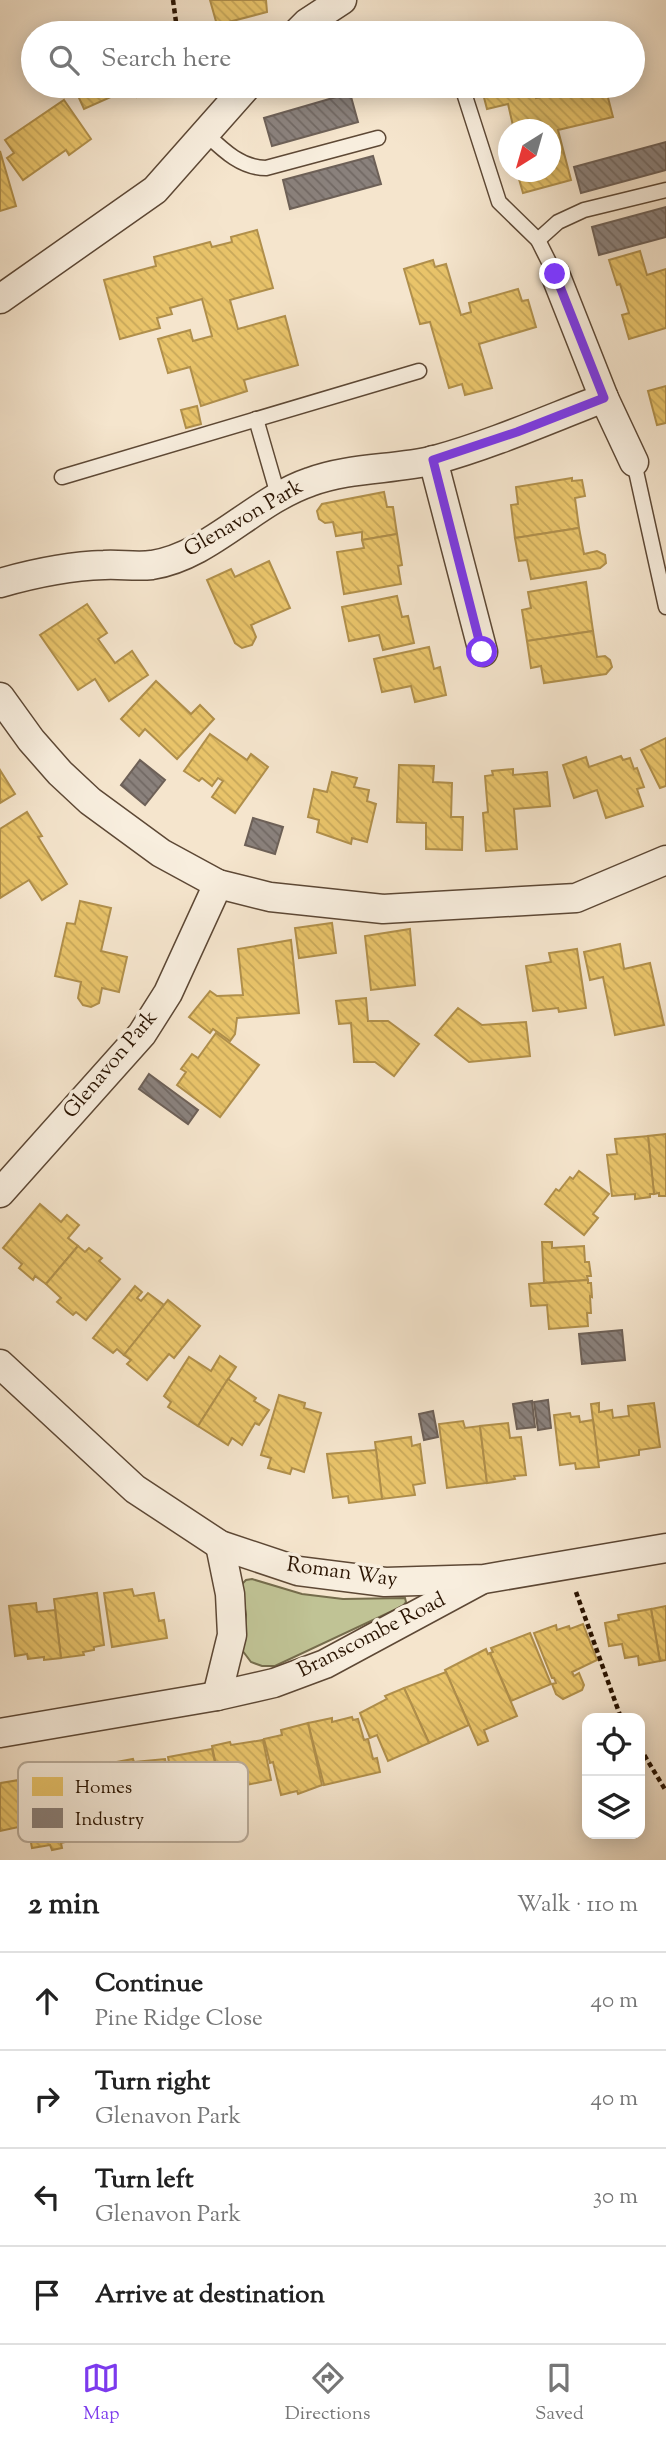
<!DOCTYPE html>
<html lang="en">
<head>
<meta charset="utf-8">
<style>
  body { margin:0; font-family:"Sorts Mill Goudy",serif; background:#f6f6f6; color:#222 }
  .controls { position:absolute; right:21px; bottom:21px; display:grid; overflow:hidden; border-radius:14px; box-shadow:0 4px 18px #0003 }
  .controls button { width:63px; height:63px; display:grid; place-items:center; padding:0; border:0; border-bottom:2px solid #e0e0e0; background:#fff; color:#222; font:35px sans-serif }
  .compass { position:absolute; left:498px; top:119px; width:63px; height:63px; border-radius:50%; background:#fff; box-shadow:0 4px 18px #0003; rotate:217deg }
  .stop { position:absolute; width:21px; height:21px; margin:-16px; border:5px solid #7c3aed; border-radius:50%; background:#fff }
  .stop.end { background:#7c3aed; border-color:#fff; box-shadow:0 2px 7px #0008 }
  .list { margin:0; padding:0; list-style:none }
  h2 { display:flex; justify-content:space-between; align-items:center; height:91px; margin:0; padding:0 28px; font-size:30px }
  h2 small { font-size:23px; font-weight:400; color:#767676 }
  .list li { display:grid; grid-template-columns:46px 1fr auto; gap:21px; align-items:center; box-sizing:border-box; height:98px; padding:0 28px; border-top:2px solid #e0e0e0 }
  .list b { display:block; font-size:26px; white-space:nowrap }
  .list p { margin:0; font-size:23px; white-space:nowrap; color:#767676 }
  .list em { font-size:23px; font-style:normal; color:#767676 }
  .icon { flex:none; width:38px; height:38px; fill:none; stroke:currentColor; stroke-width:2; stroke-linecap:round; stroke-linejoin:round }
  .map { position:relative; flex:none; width:666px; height:1860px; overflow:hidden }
  .search { position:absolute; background:#fff; box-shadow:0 4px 18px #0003; left:21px; right:21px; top:21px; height:77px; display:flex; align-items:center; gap:18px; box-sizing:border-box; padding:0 24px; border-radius:38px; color:#767676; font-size:26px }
  .sheet { height:483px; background:#fff }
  nav { display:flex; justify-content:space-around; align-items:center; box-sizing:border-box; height:98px; border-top:2px solid #e0e0e0; background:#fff; font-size:19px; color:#767676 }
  nav a { display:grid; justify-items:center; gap:4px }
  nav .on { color:#7c3aed }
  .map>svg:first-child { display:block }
</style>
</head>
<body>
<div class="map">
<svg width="666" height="1860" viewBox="0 0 666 1860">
  <defs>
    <pattern id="homes-back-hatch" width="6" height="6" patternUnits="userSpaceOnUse" patternTransform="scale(1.75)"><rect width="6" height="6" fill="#e9c46a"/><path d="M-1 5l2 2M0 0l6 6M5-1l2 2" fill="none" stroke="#c8a85a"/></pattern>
    <pattern id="industry-back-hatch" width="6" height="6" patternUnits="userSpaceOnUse" patternTransform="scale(1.75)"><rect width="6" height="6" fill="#8a817c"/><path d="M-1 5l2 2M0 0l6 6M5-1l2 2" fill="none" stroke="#716863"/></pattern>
  </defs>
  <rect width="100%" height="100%" fill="#f5e5cd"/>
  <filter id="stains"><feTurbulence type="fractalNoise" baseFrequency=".00286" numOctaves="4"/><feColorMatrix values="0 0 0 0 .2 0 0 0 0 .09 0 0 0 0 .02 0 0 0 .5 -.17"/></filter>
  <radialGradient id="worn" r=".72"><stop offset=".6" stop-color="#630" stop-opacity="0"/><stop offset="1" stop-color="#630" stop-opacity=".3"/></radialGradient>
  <!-- green -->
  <path fill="#c0c395" stroke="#756c4c" stroke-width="2" d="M252,1579l50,15 41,5 62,-1 1,4 -3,4 -128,60h-13l-11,-4 -9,-12 4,-35 -5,-30 5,-5z"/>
  <!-- homes -->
  <g fill="url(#homes-back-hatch)" stroke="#b08f4b" stroke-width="2">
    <path d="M210,0h56l1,12 -50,13z"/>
    <path d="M76,86h87l-26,11 -4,-10 -49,22 -10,-22z"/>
    <path d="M481,86h52l3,12 10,-2 -2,-10h61l8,31 -55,13 13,50 -48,13 -6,-21h33v-42h-36l-6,-26 -21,5z"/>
    <path d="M64,100l27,39 -22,16 -3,-5 -43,30 -16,-22 7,-5 -9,-13z"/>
    <path d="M0,151l16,55 -16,5z"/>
    <path d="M257,230l16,58 -43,12 8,29 47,-13 13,49 -54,15 3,11 -46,15 -11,-39 -22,6 -10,-34 32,-9 3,11 19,-5 -10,-37 -32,9 2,6 -15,4 3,10 -40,11 -16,-59 52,-14 -2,-9 56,-15 2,5 20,-5 -1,-5z"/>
    <path d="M640,251l7,24 19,-6v59l-37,11 -7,-24 7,-2 -9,-29 -3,1 -8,-25z"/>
    <path d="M433,260l2,7 11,-3 15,51 10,-3 -2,-9 49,-14 4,12 6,-1 8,27 -57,17 13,44 -27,7 -3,-11 -13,4 -19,-66 -10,2 -16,-55z"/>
    <path d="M666,386v37l-9,2 -9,-34z"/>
    <path d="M197,406l4,18 -15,4 -5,-18z"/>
    <path d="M572,478v3l10,-1 3,16 -10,2 4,30 -64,10 -4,-33 7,-1 -2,-17z"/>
    <path d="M384,492l3,15h6l4,27 -35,6v-8l-26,4 -3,-14 -8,1 -6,-4 -2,-8 5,-7z"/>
    <path d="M579,528l5,26 13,-3 8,4 1,8 -6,5 -69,11 -4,-19 -8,1 -4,-23z"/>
    <path d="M397,534l5,31 -4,1 3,18 -57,10 -7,-42 27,-4 -2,-8z"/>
    <path d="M269,561l21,47 -39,17 5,12 -4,8 -10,3 -7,-5 -28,-63 24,-11 4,8z"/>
    <path d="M586,582l7,49 -66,10 -5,-31 9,-2 -3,-16z"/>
    <path d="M397,596l5,21 6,-1 6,27 -31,7 -4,-15 -30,6 -7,-34z"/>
    <path d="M87,604l20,29 -9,6 17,24 17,-12 16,24 -39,26 -14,-22 -17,11 -38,-55z"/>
    <path d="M593,631l4,26 8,-1 5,4 2,7 -6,7 -62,9 -3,-17 -10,2 -4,-27z"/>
    <path d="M429,647l5,22 6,-2 6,28 -31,7 -4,-16 -29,6 -8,-33z"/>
    <path d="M156,681l35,33 9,-9 14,14 -37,40 -32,-30 -6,7 -18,-17z"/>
    <path d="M210,734l37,26 4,-6 17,13 -33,46 -23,-16 11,-16 -5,-3 -6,8 -10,-8 -3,3 -15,-10z"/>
    <path d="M666,738v48l-6,2 -19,-38z"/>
    <path d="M621,756l2,4 7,-2 4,11 3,-1 7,19 -7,2 6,17 -37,12 -9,-28 -23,8 -11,-33 23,-8 3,10z"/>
    <path d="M399,765l35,1 -1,16 19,1 -1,34h12l-1,33 -36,-1v-26l-29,-1z"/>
    <path d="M513,769v6l34,-3 3,34 -36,3 3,40 -31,2 -3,-38 5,-1 -3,-36 8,-1 -1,-4z"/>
    <path d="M0,770l15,24 -15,9z"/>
    <path d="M332,772l25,6 -3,9 15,3 -2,11 9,3 -9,38 -15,-4 -1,6 -34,-12 2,-12 -11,-3 6,-28 13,3z"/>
    <path d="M27,812l15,24 -4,1 29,47 -25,16 -13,-20 -29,18v-69z"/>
    <path d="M80,901l31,7 -10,43 26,6 -8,35 -17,-4 -3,15 -8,4 -8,-2 -5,-7 3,-16 -26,-6 12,-53 8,1z"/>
    <path d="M332,923l4,30 -37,5 -4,-30z"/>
    <path d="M410,929l5,56 -44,5 -6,-54z"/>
    <path d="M291,940l8,73 -62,5 -2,16 -5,7 -17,-12 -3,4 -21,-16 21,-26 7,5 26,-1 -5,-46z"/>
    <path d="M620,944l4,25 26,-6 14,62 -49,10 -12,-58 -13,3 -6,-28z"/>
    <path d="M577,949l9,59 -27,4 -1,-4 -25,3 -7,-45 25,-4 -2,-9z"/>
    <path d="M366,998l2,23h20l31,23 -25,32 -19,-14h-21l-3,-39 -12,1 -3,-23z"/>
    <path d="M458,1008l24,17 44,-3 4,34 -61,6 -34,-27z"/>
    <path d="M216,1033l43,32 -39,52 -43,-32 9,-13 -5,-3 11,-15 6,4z"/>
    <path d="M666,1134v62h-7v-3l-5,1 -6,-58z"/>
    <path d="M648,1136l6,58h-4v3l-15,2v-5l-23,2 -5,-41 10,-1 -2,-15z"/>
    <path d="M579,1171l30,23 -16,20 5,4 -14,17 -39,-31 11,-15 3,2 11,-14 3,2z"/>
    <path d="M40,1204l21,18 6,-7 12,10 -11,13 10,8 -32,38 -11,-8 -2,4 -14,-12 3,-4 -19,-16z"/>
    <path d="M542,1242h10v6l32,-2 1,16h4l2,14h-4l1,4 -44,3z"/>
    <path d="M78,1246l7,6 4,-4 13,10 -3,3 21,18 -34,41 -10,-8 -3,3 -16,-13 4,-4 -15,-14z"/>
    <path d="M588,1280v3h3l1,14 -2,-1 1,17h-4l1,13 -39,3 -2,-24 -16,1 -2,-22z"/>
    <path d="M135,1286l7,6 -5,6 4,3 7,-8 16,12 -40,50 -7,-6 -4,4 -20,-15z"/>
    <path d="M168,1300l32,26 -26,32 -5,-4 -22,26 -20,-16 4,-4 -7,-5z"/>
    <path d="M220,1356l16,11 -38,59 -30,-19 3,-5 -7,-6 25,-39 22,14z"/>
    <path d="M228,1379l28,19 -2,3 15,9 -10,15 -4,-2 -13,22 -10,-7 -4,7 -30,-19z"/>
    <path d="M279,1395l26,8 -1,5 17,5 -17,59 -12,-4 -2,6 -22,-6 3,-10 -10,-3z"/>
    <path d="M599,1403v9l13,-2 1,8 16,-2 -1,-10 26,-3 6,44 -21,3v5l-41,6 -7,-57z"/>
    <path d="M570,1413l1,4 8,-1 1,6 13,-2 6,47 -23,2 -1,-6 -15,2 -6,-50z"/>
    <path d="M463,1421l2,7 15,-2 7,57 -40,5 -8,-64z"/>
    <path d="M508,1423l2,15 11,-1 5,38 -12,1 1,3 -28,4 -7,-57z"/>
    <path d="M411,1437l1,9 8,-2 5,39 -12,2 2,10 -33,4 -7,-57z"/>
    <path d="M376,1450l6,49 -33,4 -1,-7 -15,2 -6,-44z"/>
    <path d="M132,1589l2,7 20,-3 5,28 5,-1 3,18 -55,9 -8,-54z"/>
    <path d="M97,1593l7,52 -10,2v3l-11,2 1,3 -23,3 -7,-59z"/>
    <path d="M36,1603l1,9 18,-2 6,48 -17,2v-3l-16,2 -1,-5 -12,2 -6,-50z"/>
    <path d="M666,1606v54l-6,1 -9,-52z"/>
    <path d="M651,1609l9,52 -21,4 -1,-9 -13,2 -3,-14 -13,2 -4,-23 14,-3 -1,-5z"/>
    <path d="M583,1624l14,36 -25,12 2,4 5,-3 5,12 -2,5 -19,9 -7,-5 -4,-10 4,-1 -2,-5h-2l-18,-45 22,-8 1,5 12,-4 1,3z"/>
    <path d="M530,1633l21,51 -40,17 -21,-48 3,-1 -2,-4z"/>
    <path d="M486,1649l2,5 2,-1 27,63 -33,14 4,11 -10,4 -33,-75z"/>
    <path d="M446,1672l23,53 -40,18 -25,-55z"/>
    <path d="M404,1688l25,55 -41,18 -11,-26 -7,3 -10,-25 27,-14 -2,-3z"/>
    <path d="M352,1717l1,3 5,-1 6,21 4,-1 5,20 4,-1 3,14 -56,13 -16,-62 24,-5v4z"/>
    <path d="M308,1723l14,62 -24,9 -1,-3 -16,4 -8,-33 -3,1 -6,-24 18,-4 -1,-5z"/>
    <path d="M263,1740l8,40 -50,10 -9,-44 18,-4 1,3z"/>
    <path d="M212,1749l9,41 -45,8 -8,-41z"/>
    <path d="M133,1759l1,3 31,-3 10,53 -33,6 2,11 -13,3 -3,-12h-2l-11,-55 2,-3z"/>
    <path d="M39,1776l1,2 13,-2 1,4 13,-1 9,49 -5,1 2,11 -12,3 1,5 -10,2 -2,-5 -18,3 -13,-68z"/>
    <path d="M19,1780l9,45 -28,6v-45l1,-3z"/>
  </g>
  <!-- industry -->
  <g fill="url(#industry-back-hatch)" stroke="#6d6057" stroke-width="2">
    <path d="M350,93l8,29 -86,24 -8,-28z"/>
    <path d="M666,142v28l-85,23 -7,-26z"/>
    <path d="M373,156l8,28 -91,25 -7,-29z"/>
    <path d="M666,207v30l-67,18 -7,-28z"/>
    <path d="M140,760l25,20 -20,25 -24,-20z"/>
    <path d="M253,818l30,9 -8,27 -30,-9z"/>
    <path d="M149,1074l49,36 -10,14 -49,-35z"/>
    <path d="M622,1330l3,30 -43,4 -3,-30z"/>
    <path d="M548,1400l3,28 -13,2 -4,-28z"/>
    <path d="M532,1401l3,26 -18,2 -4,-25z"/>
    <path d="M433,1411l5,26 -14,3 -5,-26z"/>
  </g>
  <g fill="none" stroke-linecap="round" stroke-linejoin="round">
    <!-- lane casing -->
    <g stroke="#5d4835" stroke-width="17">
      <g id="lane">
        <path d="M464,93l35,109 39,38 17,34"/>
        <path d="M205,133c18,17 36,35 61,35l112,-30"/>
        <path d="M538,240l20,-18 26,-12 82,-20"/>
        <path d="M256,419l22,76"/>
        <path d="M634,462l32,145"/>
        <path d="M62,477l357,-106"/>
      </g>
    </g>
    <!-- street casing -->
    <g stroke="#5d4835" stroke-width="31">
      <g id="street">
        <path d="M297,33l10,-10 35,-23"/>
        <path d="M555,274l49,124 30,64"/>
        <path d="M0,299l155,-109 92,-104"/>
        <path d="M433,460l50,192"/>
        <path d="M0,583c35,-10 68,-17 104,-18 16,-1 32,2 48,0 58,-9 102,-64 158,-83 40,-15 84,-12 125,-22 58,-16 114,-41 169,-62"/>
        <path d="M0,697l31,43 29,33 30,28 71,52 57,31 52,13 113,12 193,-11 90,-38"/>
        <path d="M0,1193l142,-159 26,-41 50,-109"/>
        <path d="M0,1364l135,125 85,56 78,26 87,11 99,-3 182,-31"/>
        <path d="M217,1696l15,-61 -2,-41 -10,-49"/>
        <path d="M0,1733l217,-37 57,-13 51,-19 154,-83"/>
      </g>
    </g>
    <!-- path -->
    <g stroke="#2a1402" stroke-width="4.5" stroke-dasharray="5 3.5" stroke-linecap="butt">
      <path d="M173,0l3,22 4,11"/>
      <path d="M576,1592l45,126"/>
      <path d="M640,1748l26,43"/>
    </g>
    <!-- lane -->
    <use href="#lane" stroke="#f8eede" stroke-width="14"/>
    <!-- street -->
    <use href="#street" stroke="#f8eede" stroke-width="28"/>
  </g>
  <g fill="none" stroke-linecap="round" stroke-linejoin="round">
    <!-- route -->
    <path stroke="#7c3aed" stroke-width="9" d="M482,652l-49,-192 84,-28 87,-34 -49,-124"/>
  </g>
  <g text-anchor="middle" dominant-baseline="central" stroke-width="7" stroke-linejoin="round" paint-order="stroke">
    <!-- street labels -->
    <g font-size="21" fill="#2a1402" stroke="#f8eede">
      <text transform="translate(244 519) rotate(-30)">Glenavon Park</text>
      <text transform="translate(111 1065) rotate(-50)">Glenavon Park</text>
      <text transform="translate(342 1573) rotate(8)">Roman Way</text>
      <text transform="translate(372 1636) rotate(-27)">Branscombe Road</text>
    </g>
  </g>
  <!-- legend -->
  <rect x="18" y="1762" width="230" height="80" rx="10" fill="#f8eede" stroke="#baad9c" stroke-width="2"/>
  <rect x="32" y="1777" width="31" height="19" fill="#e9c46a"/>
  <rect x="32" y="1808" width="31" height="20" fill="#8a817c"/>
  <g font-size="19" fill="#2a1402">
    <text x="75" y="1793">Homes</text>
    <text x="75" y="1825">Industry</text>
  </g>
  <rect width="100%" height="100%" filter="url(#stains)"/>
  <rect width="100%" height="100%" fill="url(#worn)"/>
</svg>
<div class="controls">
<button><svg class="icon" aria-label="locate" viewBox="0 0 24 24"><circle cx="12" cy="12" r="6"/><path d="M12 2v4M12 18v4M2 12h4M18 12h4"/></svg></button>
<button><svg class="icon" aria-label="layers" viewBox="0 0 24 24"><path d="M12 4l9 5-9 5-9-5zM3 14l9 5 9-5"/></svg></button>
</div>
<svg class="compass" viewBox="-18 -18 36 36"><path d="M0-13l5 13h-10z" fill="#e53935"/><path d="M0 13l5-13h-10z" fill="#767676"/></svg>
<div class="stop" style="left:482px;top:652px"></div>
<div class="stop end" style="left:555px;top:274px"></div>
<div class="search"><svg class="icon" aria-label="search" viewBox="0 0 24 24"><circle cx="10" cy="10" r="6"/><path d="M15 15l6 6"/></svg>Search here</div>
</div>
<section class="sheet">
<h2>2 min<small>Walk · 110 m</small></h2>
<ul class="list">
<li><svg class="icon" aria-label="ahead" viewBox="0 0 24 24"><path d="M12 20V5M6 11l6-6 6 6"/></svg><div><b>Continue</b><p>Pine Ridge Close</p></div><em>40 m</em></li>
<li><svg class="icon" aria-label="right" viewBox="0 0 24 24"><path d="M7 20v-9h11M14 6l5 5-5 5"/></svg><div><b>Turn right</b><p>Glenavon Park</p></div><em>40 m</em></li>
<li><svg class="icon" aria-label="left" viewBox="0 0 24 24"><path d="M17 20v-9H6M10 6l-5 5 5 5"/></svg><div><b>Turn left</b><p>Glenavon Park</p></div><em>30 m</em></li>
<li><svg class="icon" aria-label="arrive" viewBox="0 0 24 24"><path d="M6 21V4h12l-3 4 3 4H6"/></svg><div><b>Arrive at destination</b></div></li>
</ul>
</section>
<nav>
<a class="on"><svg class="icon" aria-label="map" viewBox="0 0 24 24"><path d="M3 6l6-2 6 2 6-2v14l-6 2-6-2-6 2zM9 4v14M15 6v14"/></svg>Map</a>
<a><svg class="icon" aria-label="directions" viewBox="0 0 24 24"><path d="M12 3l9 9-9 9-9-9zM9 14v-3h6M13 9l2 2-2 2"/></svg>Directions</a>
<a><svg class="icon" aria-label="saved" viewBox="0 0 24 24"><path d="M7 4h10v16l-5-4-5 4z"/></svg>Saved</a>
</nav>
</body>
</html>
